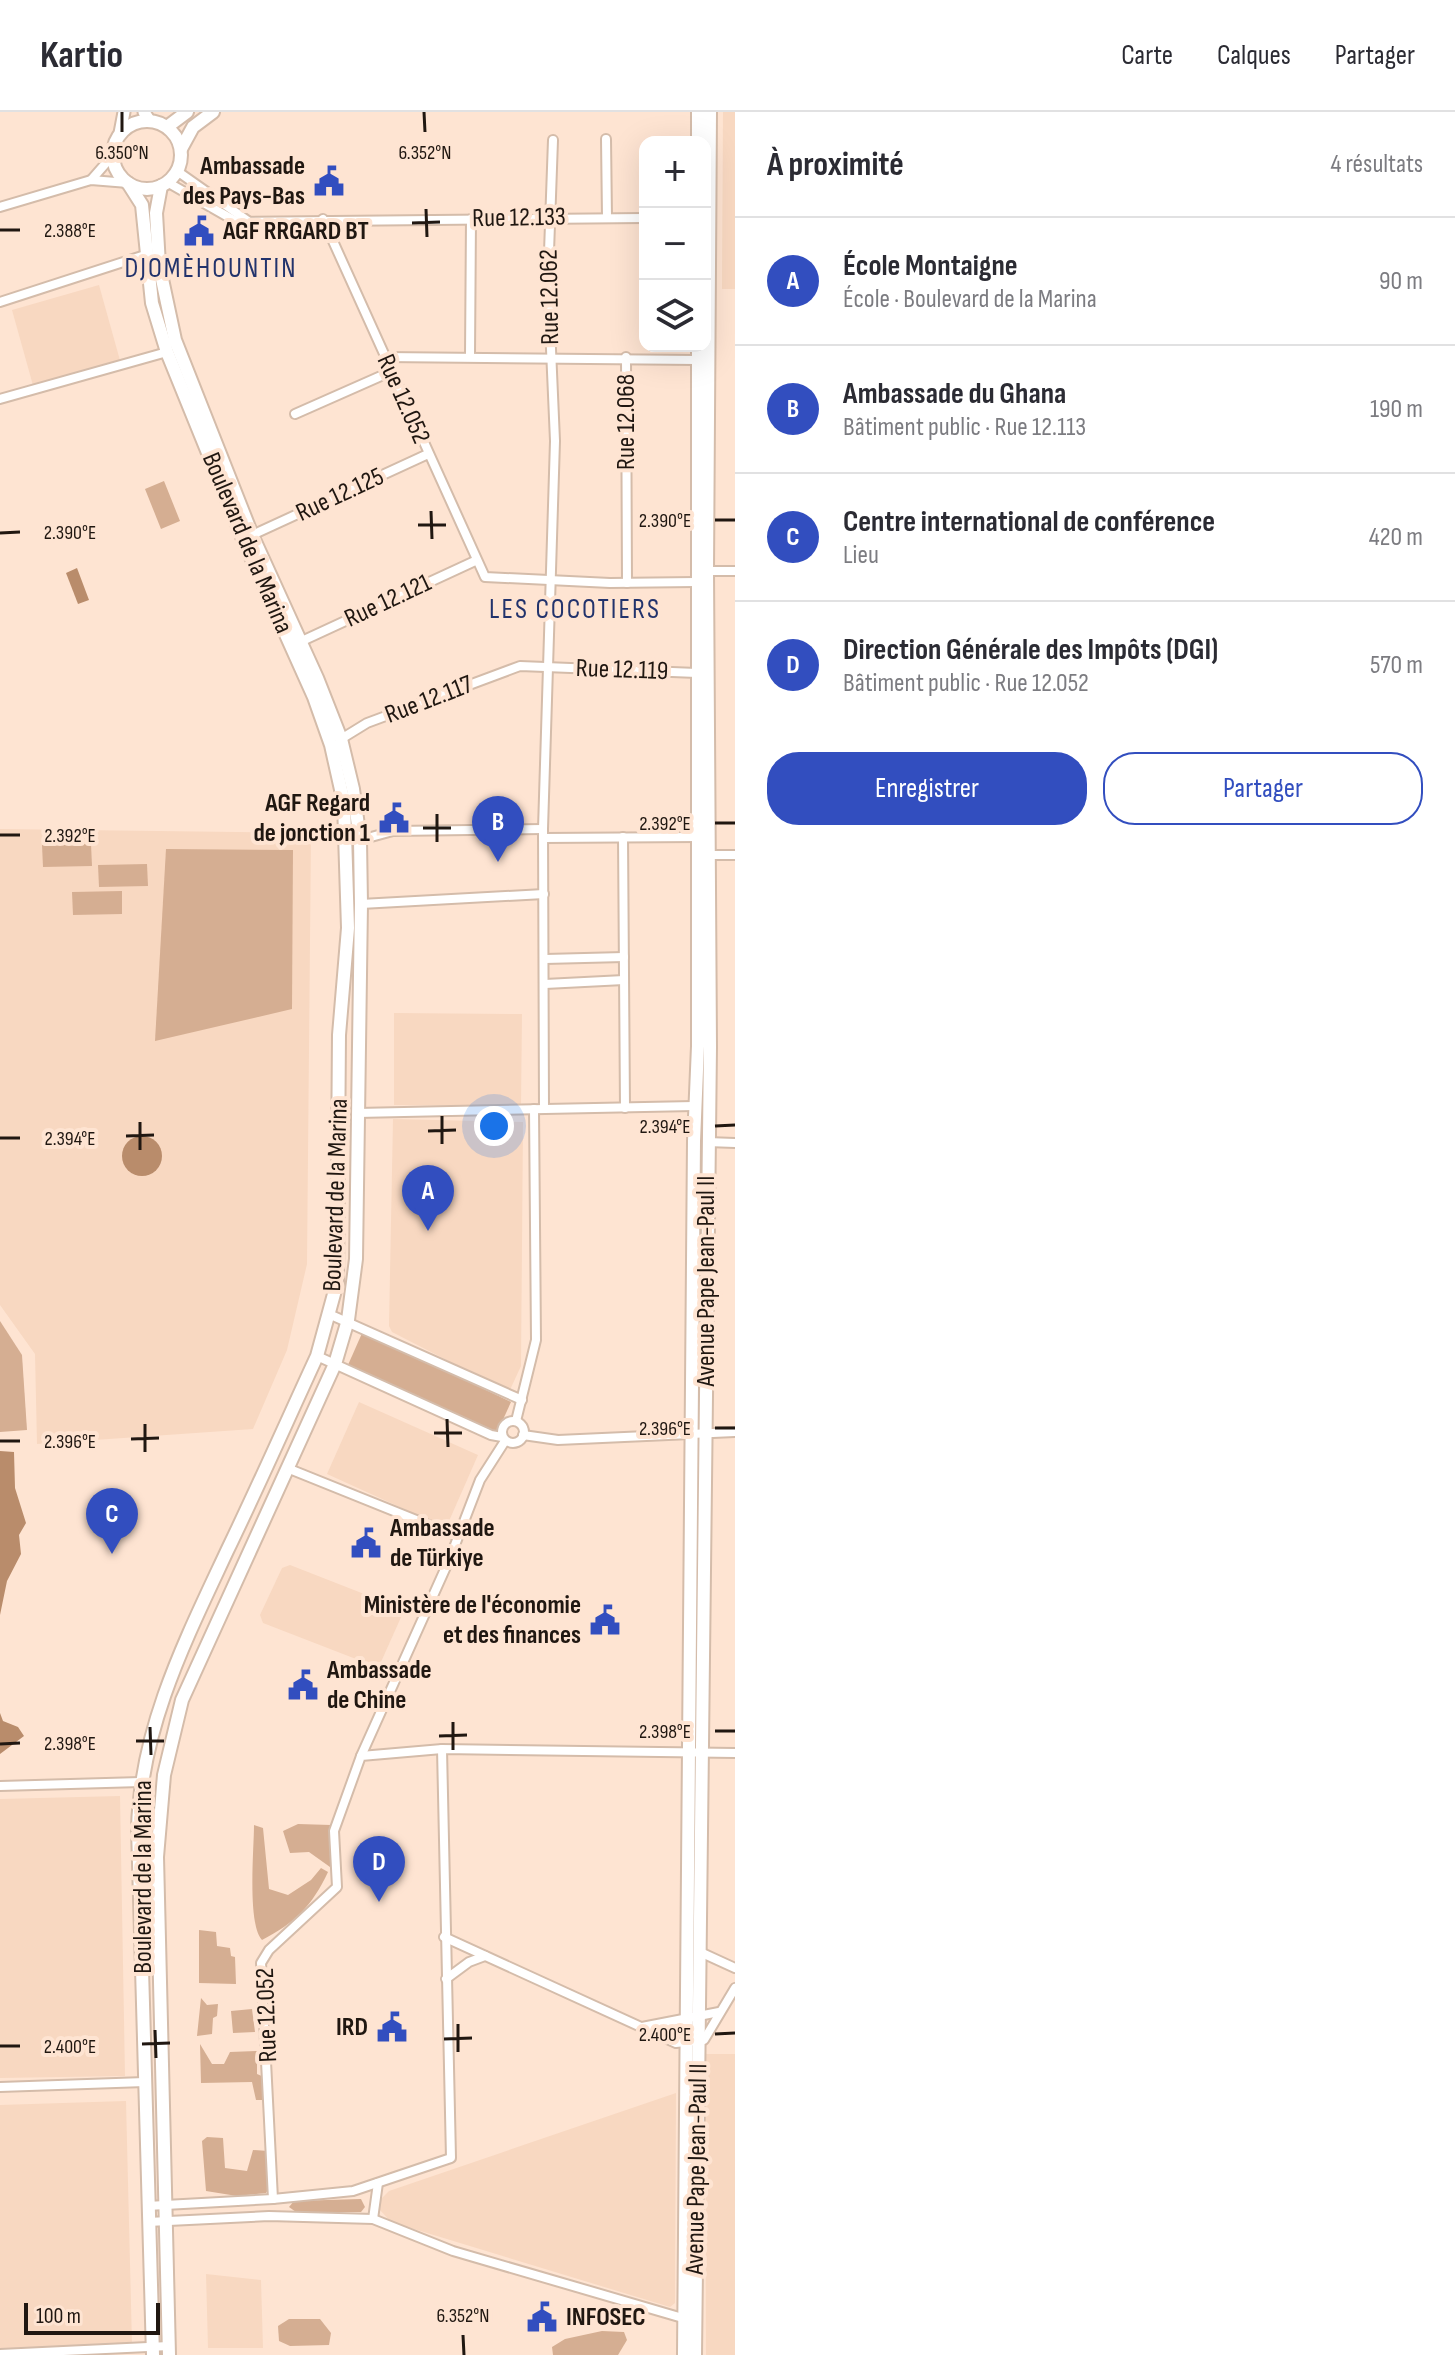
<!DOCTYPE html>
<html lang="fr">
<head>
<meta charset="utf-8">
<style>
  body { margin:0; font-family:"Sofia Sans Condensed",sans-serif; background:#f7f7f7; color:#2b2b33 }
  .controls { position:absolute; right:24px; top:24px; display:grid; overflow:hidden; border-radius:16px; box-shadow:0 8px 32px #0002 }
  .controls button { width:72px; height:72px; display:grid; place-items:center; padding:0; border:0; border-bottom:2px solid #e1e1e2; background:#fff; color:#2b2b33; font:40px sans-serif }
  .scale { position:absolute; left:24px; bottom:20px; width:136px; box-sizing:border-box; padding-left:8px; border:4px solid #201711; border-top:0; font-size:22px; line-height:28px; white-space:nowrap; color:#201711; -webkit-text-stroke:6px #fee4d2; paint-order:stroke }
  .you { position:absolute; left:494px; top:1014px; width:28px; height:28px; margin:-20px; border:6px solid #fff; border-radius:50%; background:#1a73e8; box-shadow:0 0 0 12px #1a73e833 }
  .badge { display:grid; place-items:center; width:52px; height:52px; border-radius:50%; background:#324ebf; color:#fff; font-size:26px; font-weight:700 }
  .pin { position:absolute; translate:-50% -66px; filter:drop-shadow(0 2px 4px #0008) }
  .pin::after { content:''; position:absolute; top:42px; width:28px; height:24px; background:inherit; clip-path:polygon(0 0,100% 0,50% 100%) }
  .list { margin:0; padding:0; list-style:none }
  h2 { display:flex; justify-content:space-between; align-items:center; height:104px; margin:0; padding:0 32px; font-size:34px }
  h2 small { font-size:26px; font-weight:400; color:#7c7c81 }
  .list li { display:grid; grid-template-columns:52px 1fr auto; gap:24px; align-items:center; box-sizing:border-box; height:128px; padding:0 32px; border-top:2px solid #e1e1e2 }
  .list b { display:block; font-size:30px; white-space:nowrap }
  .list p { margin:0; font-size:26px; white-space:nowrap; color:#7c7c81 }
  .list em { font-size:26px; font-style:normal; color:#7c7c81 }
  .actions { display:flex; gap:16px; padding:24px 32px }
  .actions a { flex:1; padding:18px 0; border:2px solid #324ebf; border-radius:32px; text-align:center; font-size:28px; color:#324ebf }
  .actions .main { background:#324ebf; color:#fff }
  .icon { flex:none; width:44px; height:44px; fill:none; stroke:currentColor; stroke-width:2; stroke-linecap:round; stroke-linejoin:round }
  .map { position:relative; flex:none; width:735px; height:2243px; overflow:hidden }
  header { display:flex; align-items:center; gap:48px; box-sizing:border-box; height:112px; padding:0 40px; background:#fff; border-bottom:2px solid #e1e1e2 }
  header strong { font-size:38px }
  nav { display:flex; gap:44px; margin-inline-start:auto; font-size:28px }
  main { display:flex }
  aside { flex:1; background:#fff }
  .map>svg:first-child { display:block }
</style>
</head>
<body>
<header>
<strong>Kartio</strong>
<nav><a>Carte</a><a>Calques</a><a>Partager</a></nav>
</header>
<main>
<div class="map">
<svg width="735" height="2243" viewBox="0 0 735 2243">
  <rect width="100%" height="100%" fill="#fee4d2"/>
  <!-- built -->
  <g fill="#f8d8c1">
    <path d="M723,0h12v177h-13z"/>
    <path d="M99,173l22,79 -87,25 -22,-79z"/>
    <path d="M0,717l311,4 -4,431 -20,86 -34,79 -216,15 -2,-90 -35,-49z"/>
    <path d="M394,901l128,1 -1,92 -127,-1z"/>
    <path d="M393,1007l130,3 -2,244 -12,26 -117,-60 -3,-6z"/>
    <path d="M359,1290l119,53 -32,73 -119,-54z"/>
    <path d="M290,1453l110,43 2,7 -21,47 -7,4 -111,-43 -3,-8 22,-47z"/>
    <path d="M120,1684l5,280 -125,2v-279z"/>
    <path d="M705,1942h30v301h-29z"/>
    <path d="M676,1981l-1,210 -5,4 -279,-85 -11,-12v-10l9,-9z"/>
    <path d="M126,1989l6,244 -132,4v-244z"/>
    <path d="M206,2162l55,6 2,68h-55z"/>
  </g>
  <!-- green -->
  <g fill="#d5ae92">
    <path d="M164,369l16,40 -19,8 -16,-40z"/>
    <path d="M91,732l1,22 -49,1 -1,-22z"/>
    <path d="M166,737l127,1 -1,159 -137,32z"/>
    <path d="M147,752l1,22 -49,1 -1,-22z"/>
    <path d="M122,779v23l-49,1 -1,-23z"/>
    <path d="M0,1209l22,34 5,75 -27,2z"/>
    <path d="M363,1219l148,71 -15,33 -148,-70z"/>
    <path d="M298,1712l33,1 -1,42 -21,-15 -19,1 -7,-22z"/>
    <path d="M254,1713l9,3 6,61 19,6 23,-15 10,-12 7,4c-16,34 -33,51 -66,68 -15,-16 -8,-91 -8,-115z"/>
    <path d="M199,1818l17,2 1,14 13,2 1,8 4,1 1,27 -37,-1z"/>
    <path d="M201,1886l6,7 11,-1 -1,12 -4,2 -1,16 -15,2z"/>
    <path d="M252,1897l3,23 -22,1 -2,-22z"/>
    <path d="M200,1932l12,20h12l6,-12 27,-1v23l7,3 2,23h-10l-4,-18 -51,1z"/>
    <path d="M207,2025l16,1 2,30 22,3 6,-21 16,1 1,35 -4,7 -29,3 -31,-5 -4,-50z"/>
    <path d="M361,2087l4,8 -4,5h-65l-7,-5 5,-6z"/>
    <path d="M289,2207h31l11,14 -2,12 -39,1 -11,-5 -1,-15z"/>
    <path d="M602,2219l22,1 3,8 -9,15h-65l-1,-8 13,-8z"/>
  </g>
  <!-- water -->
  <g fill="#b98c6b">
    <path d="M77,456l12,32 -11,4 -12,-31z"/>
    <circle cx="142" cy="1044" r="20"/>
    <path d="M0,1339l14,1 1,36 11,35 -7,12 2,19 -14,27 -7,34z"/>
    <path d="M0,1601l3,8 15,6 6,9 -24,18z"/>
  </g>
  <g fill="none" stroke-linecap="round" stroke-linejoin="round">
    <!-- street casing -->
    <g stroke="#d4bcaa" stroke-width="12">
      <g id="street">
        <path d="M606,27l1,78"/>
        <path d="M177,59l71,50"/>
        <path d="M92,67l21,-24"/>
        <path d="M167,70l70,40 408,-4"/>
        <path d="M0,95l91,-27 37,3"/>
        <path d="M323,107l162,358 125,6 86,-1"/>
        <path d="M0,190l145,-47"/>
        <path d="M470,243l1,-136"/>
        <path d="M384,245l314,3"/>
        <path d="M626,245l1,226"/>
        <path d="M0,287l167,-47"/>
        <path d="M295,302l95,-42"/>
        <path d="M250,424l178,-82"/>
        <path d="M704,459h31"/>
        <path d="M302,529l173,-80"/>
        <path d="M341,627l26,-16 153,-57 177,7"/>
        <path d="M623,725l2,271"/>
        <path d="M543,726l156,-1"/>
        <path d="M360,728l33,-9 150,-2"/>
        <path d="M710,743h25"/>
        <path d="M361,792l183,-10"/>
        <path d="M545,847l79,-2"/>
        <path d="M545,872l79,-4"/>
        <path d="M544,997l-1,-280 12,-388 -7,-161 5,-140"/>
        <path d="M357,1001l337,-7"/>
        <path d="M707,1030l28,1"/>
        <path d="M331,1203l191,85"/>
        <path d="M317,1244l174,79 11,2"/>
        <circle cx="513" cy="1320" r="11"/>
        <path d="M516,1309l20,-81 -2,-231"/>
        <path d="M523,1323l35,5 177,-8"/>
        <path d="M287,1356l169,68"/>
        <path d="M361,1644l89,-198 30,-78 25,-39"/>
        <path d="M0,1674l141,-4"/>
        <path d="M444,1825l232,106 28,-3 31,-52"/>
        <path d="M700,1840l35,16"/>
        <path d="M446,1867l23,-17 16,-6"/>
        <path d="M642,1915l77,-15"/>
        <path d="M0,1975l145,-5"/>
        <path d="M273,2087l-12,-236 8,-13 68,-63 -3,-56 27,-75 81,-7 293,4"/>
        <path d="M147,2094l126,-7 80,-8 98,-33 -9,-409"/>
        <path d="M373,2107l5,-36"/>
        <path d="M148,2110l121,-6 104,3 80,32 233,68"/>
        <path d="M0,2242l169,-8"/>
      </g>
    </g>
    <!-- secondary casing -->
    <g stroke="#d4bcaa" stroke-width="15">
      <g id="secondary">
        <path d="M144,0l5,8"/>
        <path d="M120,21l4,-21"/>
      </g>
    </g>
    <!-- primary casing -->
    <g stroke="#d4bcaa" stroke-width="16">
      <g id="primary">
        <circle cx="147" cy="43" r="34"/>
        <path d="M167,15l20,-15"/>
        <path d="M698,30v-30"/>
        <path d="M181,37l12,-22 20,-15"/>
        <path d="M128,71l14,22 10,98 15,49 76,187 71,158 17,48 13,58 4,125 -9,107 -2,248 -20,73c-30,65 -59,131 -90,195 -42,90 -86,176 -89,277l15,527"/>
        <path d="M161,74l-5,27 3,52 16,75 77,195 65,143 24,61 12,50 7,51 1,64 -5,355 -8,61 -13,44 -153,336 -18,75 -7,82 12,498"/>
        <path d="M684,2243l10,-1214 4,-95v-700"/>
        <path d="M695,2243l15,-1308 -3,-476 3,-459"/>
      </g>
    </g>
    <!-- street -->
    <use href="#street" stroke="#fff" stroke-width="8"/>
    <!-- secondary -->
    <use href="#secondary" stroke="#fff" stroke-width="11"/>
    <!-- primary -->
    <use href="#primary" stroke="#fff" stroke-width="12"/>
  </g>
  <!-- ticks -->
  <path fill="none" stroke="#201711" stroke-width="3" d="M122,0v20M424,0l1,20M426,97l1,28M412,111l28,-1M0,118h20M431,399l1,28M715,408h20M418,413h28M0,421l20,-1M437,702v28M715,711h20M423,716h28M0,723h20M442,1004v28M140,1010v28M715,1014l20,-1M428,1019l28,-1M126,1024l28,-1M0,1026h20M447,1307l1,28M145,1312v28M715,1316h20M434,1321h28M131,1327l28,-1M0,1329h20M453,1610v28M150,1615l1,28M715,1619h20M439,1624l28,-1M136,1629h28M0,1632l20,-1M458,1912v28M155,1918l1,28M715,1922l20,-1M444,1927l28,-1M142,1932l28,-1M0,1934h20M463,2223l1,20"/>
  <!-- icons -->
  <defs>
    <g id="civic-bare" transform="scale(2.4)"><path d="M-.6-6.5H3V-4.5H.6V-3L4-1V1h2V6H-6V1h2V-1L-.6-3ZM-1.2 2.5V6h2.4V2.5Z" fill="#324ebf" stroke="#fee4d2" stroke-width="2.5" paint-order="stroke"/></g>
  </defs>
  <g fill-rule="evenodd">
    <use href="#civic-bare" x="329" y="69"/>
    <use href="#civic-bare" x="199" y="119"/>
    <use href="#civic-bare" x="394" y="706"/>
    <use href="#civic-bare" x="366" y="1431"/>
    <use href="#civic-bare" x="605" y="1508"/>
    <use href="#civic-bare" x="303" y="1573"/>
    <use href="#civic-bare" x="392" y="1915"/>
    <use href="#civic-bare" x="542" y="2205"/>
  </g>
  <g text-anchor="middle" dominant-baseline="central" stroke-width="8" stroke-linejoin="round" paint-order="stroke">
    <!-- poi labels -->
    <g font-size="26" font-weight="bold" fill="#201711" stroke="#fee4d2" text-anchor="end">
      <text x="305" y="54">Ambassade<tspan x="305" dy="30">des Pays-Bas</tspan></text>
      <text x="223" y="119" text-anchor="start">AGF RRGARD BT</text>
      <text x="370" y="691">AGF Regard<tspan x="370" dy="30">de jonction 1</tspan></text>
      <text x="390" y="1416" text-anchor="start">Ambassade<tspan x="390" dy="30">de Türkiye</tspan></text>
      <text x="581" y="1493">Ministère de l'économie<tspan x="581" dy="30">et des finances</tspan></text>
      <text x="327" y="1558" text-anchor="start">Ambassade<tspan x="327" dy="30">de Chine</tspan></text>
      <text x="368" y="1915">IRD</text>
      <text x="566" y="2205" text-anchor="start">INFOSEC</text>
    </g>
    <!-- street labels -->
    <g font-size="26" fill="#201711" stroke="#fee4d2">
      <text transform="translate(519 106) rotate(-1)">Rue 12.133</text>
      <text transform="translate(550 185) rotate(-91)">Rue 12.062</text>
      <text transform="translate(403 287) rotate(66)">Rue 12.052</text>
      <text transform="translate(626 310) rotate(-90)">Rue 12.068</text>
      <text transform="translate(340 383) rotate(-25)">Rue 12.125</text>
      <text transform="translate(247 431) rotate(67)">Boulevard de la Marina</text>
      <text transform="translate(388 489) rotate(-25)">Rue 12.121</text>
      <text transform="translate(622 558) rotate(2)">Rue 12.119</text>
      <text transform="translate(429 588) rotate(-21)">Rue 12.117</text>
      <text transform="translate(336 1083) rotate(-88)">Boulevard de la Marina</text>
      <text transform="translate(706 1169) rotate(-90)">Avenue Pape Jean-Paul II</text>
      <text transform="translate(143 1765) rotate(-90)">Boulevard de la Marina</text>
      <text transform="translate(267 1903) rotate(-92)">Rue 12.052</text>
      <text transform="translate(697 2057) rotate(-89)">Avenue Pape Jean-Paul II</text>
    </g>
    <!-- neighbourhood labels -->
    <g font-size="28" letter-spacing="2" fill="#22336c" stroke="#fee4d2">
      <text x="211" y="156">DJOMÈHOUNTIN</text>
      <text x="575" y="497">LES COCOTIERS</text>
    </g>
  </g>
  <g font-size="20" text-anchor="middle" fill="#201711" stroke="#fee4d2" stroke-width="8" stroke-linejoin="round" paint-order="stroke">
    <text x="122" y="47">6.350°N</text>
    <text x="425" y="47">6.352°N</text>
    <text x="70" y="125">2.388°E</text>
    <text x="665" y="415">2.390°E</text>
    <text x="70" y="427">2.390°E</text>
    <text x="665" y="718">2.392°E</text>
    <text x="70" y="730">2.392°E</text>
    <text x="665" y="1021">2.394°E</text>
    <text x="70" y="1033">2.394°E</text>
    <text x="665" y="1323">2.396°E</text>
    <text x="70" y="1336">2.396°E</text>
    <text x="665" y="1626">2.398°E</text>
    <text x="70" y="1638">2.398°E</text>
    <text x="665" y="1929">2.400°E</text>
    <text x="70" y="1941">2.400°E</text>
    <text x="463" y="2210">6.352°N</text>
  </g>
</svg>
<div class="controls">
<button>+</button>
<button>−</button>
<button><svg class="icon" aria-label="layers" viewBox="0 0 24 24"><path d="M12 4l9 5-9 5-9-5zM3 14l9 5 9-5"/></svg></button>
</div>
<div class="scale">100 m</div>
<div class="you"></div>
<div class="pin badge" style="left:428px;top:1119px">A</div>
<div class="pin badge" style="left:498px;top:750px">B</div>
<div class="pin badge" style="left:112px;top:1442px">C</div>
<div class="pin badge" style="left:379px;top:1790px">D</div>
</div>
<aside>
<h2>À proximité<small>4 résultats</small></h2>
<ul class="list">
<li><span class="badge">A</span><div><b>École Montaigne</b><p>École · Boulevard de la Marina</p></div><em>90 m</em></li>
<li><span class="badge">B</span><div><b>Ambassade du Ghana</b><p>Bâtiment public · Rue 12.113</p></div><em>190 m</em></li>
<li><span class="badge">C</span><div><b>Centre international de conférence</b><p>Lieu</p></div><em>420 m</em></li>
<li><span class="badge">D</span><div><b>Direction Générale des Impôts (DGI)</b><p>Bâtiment public · Rue 12.052</p></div><em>570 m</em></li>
</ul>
<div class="actions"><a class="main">Enregistrer</a><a>Partager</a></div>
</aside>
</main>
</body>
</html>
